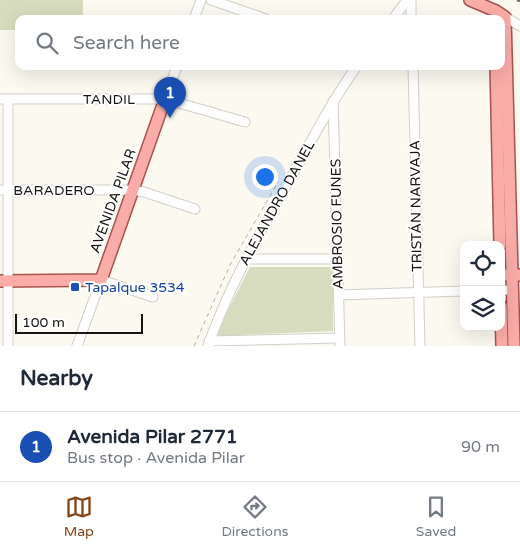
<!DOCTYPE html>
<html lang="en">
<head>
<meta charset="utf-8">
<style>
  body { margin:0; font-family:"Varela Round",sans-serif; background:#f6f6f7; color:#1f2937 }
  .controls { position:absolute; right:15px; bottom:15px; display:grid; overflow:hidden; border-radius:10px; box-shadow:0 5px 20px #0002 }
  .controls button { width:45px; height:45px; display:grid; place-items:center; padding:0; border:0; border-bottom:1px solid #e0e1e3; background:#fff; color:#1f2937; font:25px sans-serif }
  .scale { position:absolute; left:15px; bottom:12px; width:128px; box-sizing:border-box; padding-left:5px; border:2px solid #161512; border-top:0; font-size:14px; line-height:18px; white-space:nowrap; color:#161512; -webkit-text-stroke:4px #fff; paint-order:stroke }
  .you { position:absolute; left:264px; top:176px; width:18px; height:18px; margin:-12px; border:4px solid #fff; border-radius:50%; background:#1a73e8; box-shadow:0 0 0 8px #1a73e833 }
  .badge { display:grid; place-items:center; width:32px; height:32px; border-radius:50%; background:#874415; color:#fff; font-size:16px; font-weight:700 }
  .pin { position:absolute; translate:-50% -41px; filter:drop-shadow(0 1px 2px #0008) }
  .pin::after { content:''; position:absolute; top:26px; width:18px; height:15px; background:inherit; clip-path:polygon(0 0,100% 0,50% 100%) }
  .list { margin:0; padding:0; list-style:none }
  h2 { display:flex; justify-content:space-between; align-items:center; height:65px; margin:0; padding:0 20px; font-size:21px }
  h2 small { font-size:16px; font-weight:400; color:#747a83 }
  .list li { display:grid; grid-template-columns:32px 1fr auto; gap:15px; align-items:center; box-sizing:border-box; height:70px; padding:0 20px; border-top:1px solid #e0e1e3 }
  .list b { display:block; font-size:19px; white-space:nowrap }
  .list p { margin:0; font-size:16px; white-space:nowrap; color:#747a83 }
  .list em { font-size:16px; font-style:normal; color:#747a83 }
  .icon { flex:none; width:28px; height:28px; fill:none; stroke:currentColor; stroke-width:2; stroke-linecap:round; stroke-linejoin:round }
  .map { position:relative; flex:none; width:520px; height:346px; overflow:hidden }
  .search { position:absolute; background:#fff; box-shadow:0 5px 20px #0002; left:15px; right:15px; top:15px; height:55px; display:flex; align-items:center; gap:12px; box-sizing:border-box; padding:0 18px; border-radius:10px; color:#747a83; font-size:19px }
  .sheet { height:135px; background:#fff }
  nav { display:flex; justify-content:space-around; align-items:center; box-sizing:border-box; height:70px; border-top:1px solid #e0e1e3; background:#fff; font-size:14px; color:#747a83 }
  nav a { display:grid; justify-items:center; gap:2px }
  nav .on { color:#874415 }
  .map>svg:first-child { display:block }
</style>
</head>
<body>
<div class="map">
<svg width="520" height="346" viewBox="0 0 520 346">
  <rect width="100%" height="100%" fill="#fcf9f1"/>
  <!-- green -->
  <g fill="#d7dcbe">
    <path d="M0,0h83v19h-64v11h-19z"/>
    <path d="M250,267h83v64l-118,5z"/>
  </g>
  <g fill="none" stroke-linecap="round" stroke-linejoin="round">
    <!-- minor casing -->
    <g stroke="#d1cfc7" stroke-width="11">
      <g id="minor">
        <path d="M211,0l55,19"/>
        <path d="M411,0v19"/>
        <path d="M505,17l15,9"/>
        <path d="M194,19l7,-19"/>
        <path d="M393,19l14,-19"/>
        <path d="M413,66l7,280"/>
        <path d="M0,99h165l80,23"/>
        <path d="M165,99l12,-33"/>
        <path d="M333,101l7,245"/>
        <path d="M0,190h133l11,2 51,17"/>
        <path d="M246,259h91"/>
        <path d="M501,290h11"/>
        <path d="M338,295l126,-4"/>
        <path d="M209,341l130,-3"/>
        <path d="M8,346v-247"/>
        <path d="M77,346l24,-66 52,17"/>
        <path d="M208,346c20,-58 51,-111 81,-165 22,-39 42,-79 68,-115"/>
      </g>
    </g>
    <!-- major casing -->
    <g stroke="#a8534e" stroke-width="14">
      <g id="major">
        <path d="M470,0l26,11 9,6 9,329"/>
        <path d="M496,66l4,179"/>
        <path d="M501,275h19"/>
        <path d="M0,281l101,-1 64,-181"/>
        <path d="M501,306l1,40"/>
      </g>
    </g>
    <!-- path -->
    <path stroke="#b2b0aa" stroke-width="1" stroke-dasharray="4 4" stroke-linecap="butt" d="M194,346l36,-81 48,-83"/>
    <!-- minor -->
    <use href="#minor" stroke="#fff" stroke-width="9"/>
    <!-- major -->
    <use href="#major" stroke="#faaca8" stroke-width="11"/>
    <!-- rail -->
    <path stroke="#6b6964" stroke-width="2.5" stroke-dasharray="9 9" stroke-linecap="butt" d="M517,0l3,1"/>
  </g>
  <!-- markers -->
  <rect fill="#1a4fb4" stroke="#fff" stroke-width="2" x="70" y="282" width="10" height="10" rx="2.5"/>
  <g text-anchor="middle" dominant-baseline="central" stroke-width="4" stroke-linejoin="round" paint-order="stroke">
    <!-- street labels -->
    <g font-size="14" fill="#161512" stroke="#fff">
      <text x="109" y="99">TANDIL</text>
      <text x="54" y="190">BARADERO</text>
      <text transform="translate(113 201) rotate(-70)">AVENIDA PILAR</text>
      <text transform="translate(277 203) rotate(-61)">ALEJANDRO DANEL</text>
      <text transform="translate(416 206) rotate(-91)">TRISTÁN NARVAJA</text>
      <text transform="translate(337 224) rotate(-91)">AMBROSIO FUNES</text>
    </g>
    <!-- transit labels -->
    <g font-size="14" fill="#164399" stroke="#fff" text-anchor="start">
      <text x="85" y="287">Tapalque 3534</text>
    </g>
  </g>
</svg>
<div class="controls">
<button><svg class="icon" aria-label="locate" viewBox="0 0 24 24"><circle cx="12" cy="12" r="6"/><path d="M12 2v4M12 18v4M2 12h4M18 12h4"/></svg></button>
<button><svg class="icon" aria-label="layers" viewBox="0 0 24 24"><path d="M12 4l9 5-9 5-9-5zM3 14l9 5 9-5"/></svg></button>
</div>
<div class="scale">100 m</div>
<div class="you"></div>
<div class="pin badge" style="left:170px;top:118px;background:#1a4fb4">1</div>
<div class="search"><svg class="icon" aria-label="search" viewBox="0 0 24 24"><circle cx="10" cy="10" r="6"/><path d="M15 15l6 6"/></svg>Search here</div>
</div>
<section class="sheet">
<h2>Nearby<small></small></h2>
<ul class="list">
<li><span class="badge" style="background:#1a4fb4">1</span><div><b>Avenida Pilar 2771</b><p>Bus stop · Avenida Pilar</p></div><em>90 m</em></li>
</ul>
</section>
<nav>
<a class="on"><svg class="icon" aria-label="map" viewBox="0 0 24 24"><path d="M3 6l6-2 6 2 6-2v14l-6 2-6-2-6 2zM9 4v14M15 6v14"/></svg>Map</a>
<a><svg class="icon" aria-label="directions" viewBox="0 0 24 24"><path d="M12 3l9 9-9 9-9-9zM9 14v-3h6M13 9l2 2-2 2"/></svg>Directions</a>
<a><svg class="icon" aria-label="saved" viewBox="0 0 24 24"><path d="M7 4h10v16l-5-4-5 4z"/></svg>Saved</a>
</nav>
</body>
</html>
